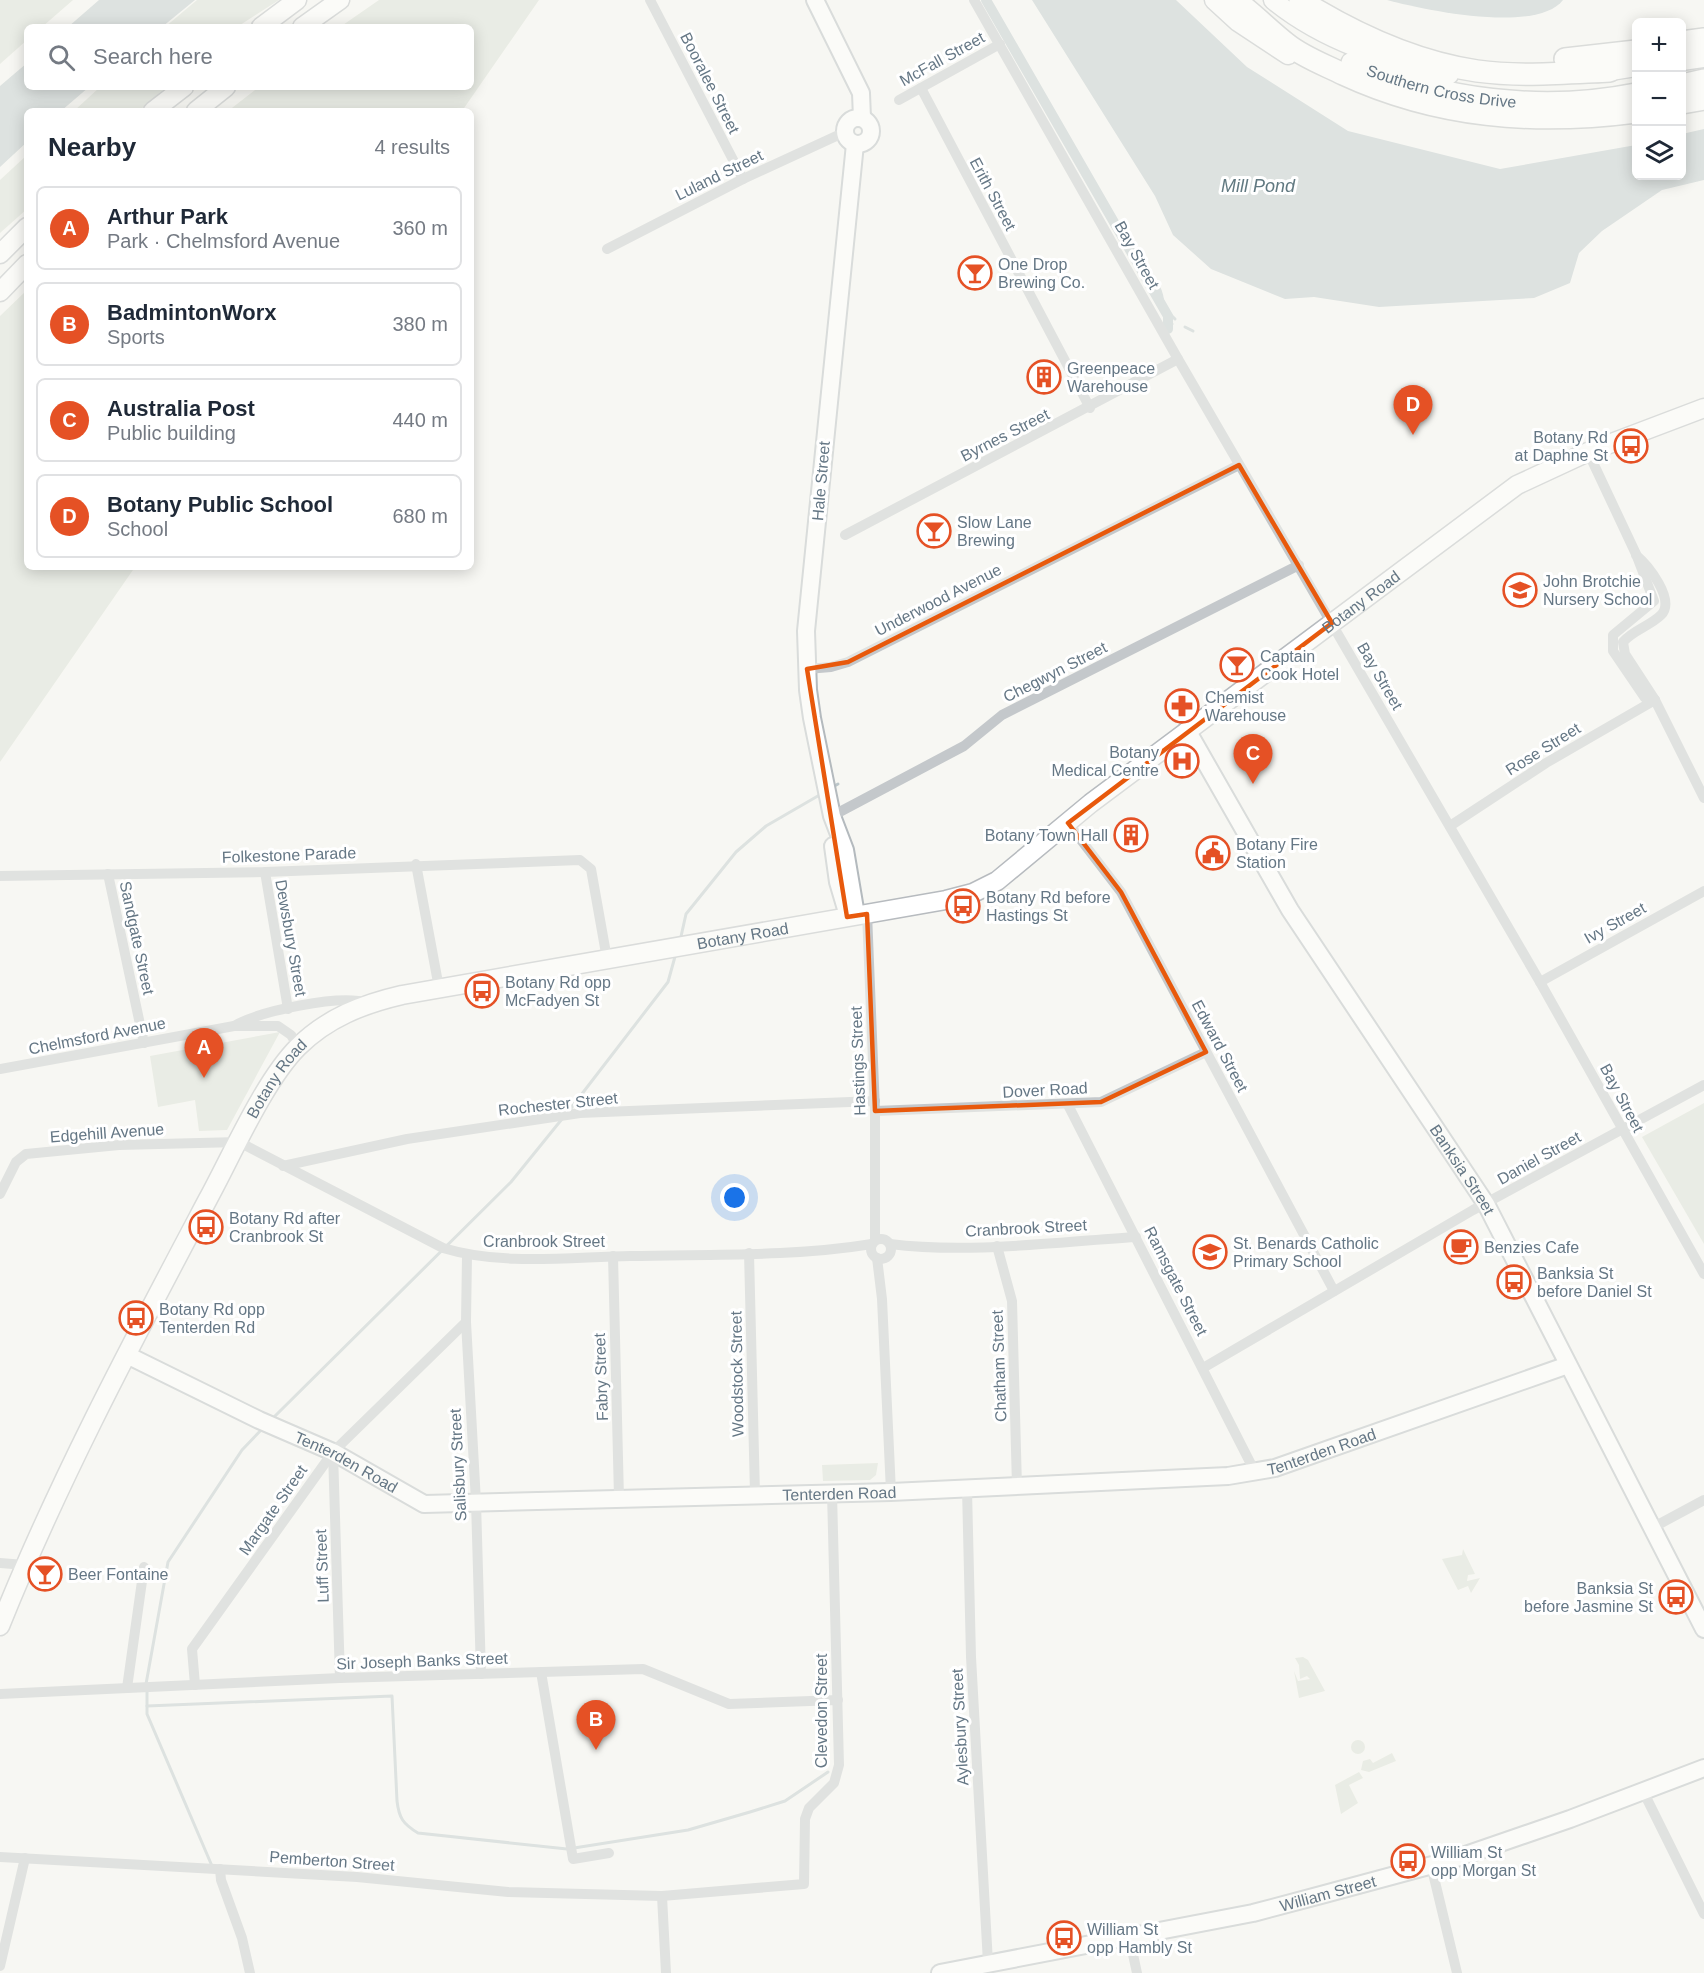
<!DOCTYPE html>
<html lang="en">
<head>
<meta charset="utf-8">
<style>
  body { margin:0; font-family:Helvetica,sans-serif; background:#f6f6f7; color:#1f2937 }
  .controls { position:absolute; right:18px; top:18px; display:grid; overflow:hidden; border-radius:9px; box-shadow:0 3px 15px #0003 }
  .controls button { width:54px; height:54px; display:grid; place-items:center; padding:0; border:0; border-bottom:2px solid #e0e1e3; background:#fff; color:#1f2937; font:30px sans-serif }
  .you { position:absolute; left:735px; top:1198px; width:21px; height:21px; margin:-15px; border:4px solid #fff; border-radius:50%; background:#1a73e8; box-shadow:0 0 0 9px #1a73e833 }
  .badge { display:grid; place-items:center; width:39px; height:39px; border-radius:50%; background:#e55125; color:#fff; font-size:20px; font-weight:700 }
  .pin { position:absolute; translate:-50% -50px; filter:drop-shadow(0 2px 3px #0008) }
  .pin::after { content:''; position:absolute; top:32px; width:21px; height:18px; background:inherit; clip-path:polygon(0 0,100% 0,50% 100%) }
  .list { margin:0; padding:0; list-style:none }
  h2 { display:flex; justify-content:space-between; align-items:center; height:78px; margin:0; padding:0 24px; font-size:26px }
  h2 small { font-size:20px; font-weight:400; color:#747a83 }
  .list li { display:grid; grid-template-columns:39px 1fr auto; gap:18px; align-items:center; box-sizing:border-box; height:84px; margin:0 12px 12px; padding:0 12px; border:2px solid #e0e1e3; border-radius:9px }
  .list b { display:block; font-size:22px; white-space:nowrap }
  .list p { margin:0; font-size:20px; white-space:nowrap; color:#747a83 }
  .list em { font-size:20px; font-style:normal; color:#747a83 }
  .icon { flex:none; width:33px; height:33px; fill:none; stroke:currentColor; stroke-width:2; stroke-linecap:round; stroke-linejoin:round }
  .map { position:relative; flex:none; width:1704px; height:1973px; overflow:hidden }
  .search { position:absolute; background:#fff; box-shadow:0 3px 15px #0003; left:24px; top:24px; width:450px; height:66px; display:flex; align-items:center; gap:15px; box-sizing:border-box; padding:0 21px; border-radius:9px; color:#747a83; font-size:22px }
  .panel { position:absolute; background:#fff; box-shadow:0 3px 15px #0003; left:24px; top:108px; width:450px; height:462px; border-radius:9px }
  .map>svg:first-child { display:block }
</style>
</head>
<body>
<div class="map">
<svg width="1704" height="1973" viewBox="0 0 1704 1973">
  <rect width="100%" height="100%" fill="#f7f7f3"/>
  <!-- green -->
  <g fill="#d8ded4">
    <path d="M0,0h73l-31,27h-15v13l-27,24z"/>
    <path d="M197,0h82l-42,27h-72z"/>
    <path d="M379,0h160l-77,111h-234l31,-24h212v-60h-131z"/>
    <path d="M100,87h66l-27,24h-65z"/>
    <path d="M27,155v54l-27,24v-53z"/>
    <path d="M27,290v277h108l-135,195v-446z"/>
    <path d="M280,1032l-53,98 -28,1 -4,-31 -37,7 -8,-51z"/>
    <path d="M1704,1103v141l-62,-107z"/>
    <path d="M878,1463l-2,12 -6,5 -47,1 -1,-16z"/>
    <path d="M1463,1549l12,25 -7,1 -1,6 13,-3 -9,15 -3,-7 -10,4 -16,-31 20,-4z"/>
    <path d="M1303,1657l5,3 17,31 -26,7 -5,-27 4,10 12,-2 -3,-3 -7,3 -1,-14 -4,-7z"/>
    <circle cx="1358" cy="1747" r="7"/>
    <path d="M1392,1753l4,8 -27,11 -8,-2 2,-9 7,-2 3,4z"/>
    <path d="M1359,1772l4,6 -14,7 9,18 -17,11 -6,-29z"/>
  </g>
  <!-- water -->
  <g fill="#bcc7cb">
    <path d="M99,0h96l-33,27h-94z"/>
    <path d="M1032,0h144l71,67 101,64 152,38 136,-24v31h46v-42l22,-5v51l-42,10 -60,41 -23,22 -9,30 -36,15 -155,9 -65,-10 -29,2 -74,-30 -38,-34 -18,-39z"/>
    <path d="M1387,0h176c-26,34 -139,10 -176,0z"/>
    <path d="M27,63v24h62l-28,24h-34v31l-27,25v-81z"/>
  </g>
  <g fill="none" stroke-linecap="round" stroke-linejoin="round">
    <!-- stream -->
    <g stroke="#bcc7cb" stroke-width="3">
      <path d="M1141,271c15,6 22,20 22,36l12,12"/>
      <path d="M1168,316l4,8"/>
      <path d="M1185,327l8,4"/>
      <path d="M831,788l7,-4"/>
      <path d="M680,941l6,-27 50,-62 30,-26 57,-33"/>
      <path d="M568,1112l100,-130 8,-29"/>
      <path d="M273,1418l238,-236 51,-63"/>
      <path d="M146,1684l22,-122 74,-112 22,-23"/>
      <path d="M147,1691v23l65,152"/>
      <path d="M147,1706l245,-10 5,105c2,17 6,23 21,32l149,16"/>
      <path d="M574,1848l114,-18 62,-18 35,-11 43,-29"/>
    </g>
    <!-- canal -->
    <path stroke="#bcc7cb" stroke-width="10" d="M986,0l182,316v13"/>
    <!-- secondary casing -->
    <g stroke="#b4babe" stroke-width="20">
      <g id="secondary">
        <path d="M815,0l46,93 1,25"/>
        <circle cx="858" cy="131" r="13"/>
        <path d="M855,144l-49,487 2,59 4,28 20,98 13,34 11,65"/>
        <path id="s1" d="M1187,730l103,180 196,294 218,425"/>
        <path d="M833,846l5,36 8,27"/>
        <path id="s2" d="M127,1355l132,65 74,32 91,52 467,-12 337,-16 47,-8 293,-103"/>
        <path id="s3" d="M940,1973l313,-60 68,-18 130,-35 119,-41 134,-51"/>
      </g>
    </g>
    <!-- primary casing -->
    <g stroke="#b7bbbf" stroke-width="21">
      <g id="primary">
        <path d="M1214,0l24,22 50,33"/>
        <path d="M1273,0c50,41 114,61 176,75"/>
        <path d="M261,27l36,-27"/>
        <path d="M302,27l38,-27"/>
        <path d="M1682,61l22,-3"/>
        <path d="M1598,73l38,-6"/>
        <path d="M153,111l31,-24"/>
        <path d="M196,111l30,-24"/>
        <path d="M0,254l27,-27"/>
        <path d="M0,292l27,-28"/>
        <path id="s4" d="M0,1626c59,-147 134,-287 208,-427 24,-44 56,-118 90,-152 29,-29 65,-43 104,-52l544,-95 27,-7 24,-12 94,-78 426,-318 71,-33 116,-44"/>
      </g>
    </g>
    <!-- highway casing -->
    <g stroke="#b7babd" stroke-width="24">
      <g id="highway">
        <path d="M1235,0c19,14 34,30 52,44 16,13 38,21 56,30 95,44 191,51 293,38"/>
        <path d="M1300,0c53,33 116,62 177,71 44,6 89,2 133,0"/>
        <path d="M1682,42l22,-3"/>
        <path d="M1565,59l71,-8"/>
        <path id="s5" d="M1352,63c90,37 189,50 284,31"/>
        <path d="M1682,85l22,-5"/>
        <path d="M1682,103l22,-4"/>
      </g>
    </g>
    <!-- street -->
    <g stroke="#c4c8cb" stroke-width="10">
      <path d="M650,0l93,179"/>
      <path d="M974,0l204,359 362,623 164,292"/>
      <path d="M921,88l169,320"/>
      <path d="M899,100l101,-56"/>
      <path d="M607,249l136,-70 102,-47"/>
      <path d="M1588,452l48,102 18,47 -41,34v16l32,47 10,2"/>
      <path d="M845,535l333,-176"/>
      <path d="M1636,555c12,10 40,45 25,60 -11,11 -28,15 -38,27l2,12 30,46 49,98"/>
      <path d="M807,669l24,-2 17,-5 391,-197"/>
      <path d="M832,816l132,-70 38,-31 297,-150"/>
      <path d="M1068,823l53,69 213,399"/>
      <path d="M1450,826l96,-63 109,-63"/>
      <path d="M416,864l23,124"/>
      <path d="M265,872l23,137"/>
      <path d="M108,874l36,169"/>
      <path d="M0,876l265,-4 315,-12 11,9 16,90"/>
      <path d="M867,913l8,198v129"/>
      <path d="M1540,982l164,-91"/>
      <path d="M234,1026c26,-15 105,-32 134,-23"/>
      <path d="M0,1069l234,-43h44l13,9 7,11"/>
      <path d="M1068,1105l187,367"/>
      <path d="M875,1111l226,-9 105,-50"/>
      <path d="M283,1166l124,-27 173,-26 295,-12"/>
      <path d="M0,1194l16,-32 10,-8 93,-9 120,-3 204,106c59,18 126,9 187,8 80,-2 162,1 242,-12"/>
      <circle cx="881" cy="1249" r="10"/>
      <path d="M890,1244c80,10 165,-2 246,-7"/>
      <path d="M997,1246l15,55 5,186"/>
      <path d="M749,1253l6,241"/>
      <path d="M467,1256l-1,66 10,180 5,172"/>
      <path d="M613,1256l6,242"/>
      <path d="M877,1258l5,41 9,193"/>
      <path d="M1203,1368l270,-158 231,-125"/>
      <path d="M333,1452l7,226"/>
      <path d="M967,1489l4,168 17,306"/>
      <path d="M1652,1528l52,-28"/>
      <path d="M0,1563l25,2"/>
      <path d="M541,1672l32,187 36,-6"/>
      <path d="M195,1685l-3,-36 141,-197 133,-130"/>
      <path d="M127,1688l17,-121"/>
      <path d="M0,1694l340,-16 303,-9 86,35 109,-4"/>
      <path d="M1643,1791l61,123"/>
      <path d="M0,1857l357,20 151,15 154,4 142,-12 1,-65 4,-11 25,-25 5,-18 -7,-272"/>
      <path d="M1431,1865l26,108"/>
      <path d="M220,1869l1,11 21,58 8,35"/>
      <path d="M662,1896l4,77"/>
      <path d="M1129,1936l8,37"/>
      <path d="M0,1966l25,-108"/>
    </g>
    <!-- secondary -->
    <use href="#secondary" stroke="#fff" stroke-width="16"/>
    <!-- primary -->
    <use href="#primary" stroke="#fff" stroke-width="18"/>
    <!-- highway -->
    <use href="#highway" stroke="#fff" stroke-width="21"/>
  </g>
  <!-- marked area -->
  <path d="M0 0H1704V1973H0ZM1239,465l93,158 -264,200 53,69 85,160 -105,50 -226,9 -8,-197 -20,3 -40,-248 41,-7z" fill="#f7f7f3" fill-opacity=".55" fill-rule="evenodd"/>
  <path fill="none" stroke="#e8590c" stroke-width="4.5" stroke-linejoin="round" d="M1239,465l93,158 -264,200 53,69 85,160 -105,50 -226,9 -8,-197 -20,3 -40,-248 41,-7z"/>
  <!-- icons -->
  <defs>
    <g id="bar-ring" transform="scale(1.725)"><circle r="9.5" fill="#fff" stroke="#e55125" stroke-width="1.5"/><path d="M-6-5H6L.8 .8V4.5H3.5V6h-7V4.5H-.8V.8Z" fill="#e55125"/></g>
    <g id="building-ring" transform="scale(1.725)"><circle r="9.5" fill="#fff" stroke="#e55125" stroke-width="1.5"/><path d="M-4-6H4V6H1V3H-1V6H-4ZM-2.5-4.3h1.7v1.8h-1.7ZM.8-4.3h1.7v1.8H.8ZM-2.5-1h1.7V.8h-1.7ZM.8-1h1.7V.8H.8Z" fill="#e55125"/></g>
    <g id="bus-ring" transform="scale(1.725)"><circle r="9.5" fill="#fff" stroke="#e55125" stroke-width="1.5"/><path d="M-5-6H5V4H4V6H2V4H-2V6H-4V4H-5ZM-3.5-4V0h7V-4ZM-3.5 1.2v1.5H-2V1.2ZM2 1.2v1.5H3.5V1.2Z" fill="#e55125"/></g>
    <g id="school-ring" transform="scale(1.725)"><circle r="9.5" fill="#fff" stroke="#e55125" stroke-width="1.5"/><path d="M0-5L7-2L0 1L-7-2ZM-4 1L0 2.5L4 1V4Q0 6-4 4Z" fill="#e55125"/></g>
    <g id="pharmacy-ring" transform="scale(1.725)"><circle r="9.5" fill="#fff" stroke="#e55125" stroke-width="1.5"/><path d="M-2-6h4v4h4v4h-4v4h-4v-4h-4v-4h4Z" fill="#e55125"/></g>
    <g id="hospital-ring" transform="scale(1.725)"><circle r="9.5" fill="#fff" stroke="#e55125" stroke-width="1.5"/><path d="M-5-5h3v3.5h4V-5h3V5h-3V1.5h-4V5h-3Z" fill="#e55125"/></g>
    <g id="civic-ring" transform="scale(1.725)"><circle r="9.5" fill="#fff" stroke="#e55125" stroke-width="1.5"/><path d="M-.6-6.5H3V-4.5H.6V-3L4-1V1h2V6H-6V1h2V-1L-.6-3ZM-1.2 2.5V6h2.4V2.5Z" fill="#e55125"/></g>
    <g id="cafe-ring" transform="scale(1.725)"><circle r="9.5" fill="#fff" stroke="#e55125" stroke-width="1.5"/><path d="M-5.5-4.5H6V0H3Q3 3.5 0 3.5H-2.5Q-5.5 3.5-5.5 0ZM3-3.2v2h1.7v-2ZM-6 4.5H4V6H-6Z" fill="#e55125"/></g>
  </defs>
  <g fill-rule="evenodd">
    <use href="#bar-ring" x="975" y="273"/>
    <use href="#building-ring" x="1044" y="377"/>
    <use href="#bus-ring" x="1631" y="446"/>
    <use href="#bar-ring" x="934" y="531"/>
    <use href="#school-ring" x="1520" y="590"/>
    <use href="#bar-ring" x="1237" y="665"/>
    <use href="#pharmacy-ring" x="1182" y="706"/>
    <use href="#hospital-ring" x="1182" y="761"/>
    <use href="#building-ring" x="1131" y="835"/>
    <use href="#civic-ring" x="1213" y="853"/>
    <use href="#bus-ring" x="963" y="906"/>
    <use href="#bus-ring" x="482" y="991"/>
    <use href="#bus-ring" x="206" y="1227"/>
    <use href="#cafe-ring" x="1461" y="1247"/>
    <use href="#school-ring" x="1210" y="1252"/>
    <use href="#bus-ring" x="1514" y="1282"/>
    <use href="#bus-ring" x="136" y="1318"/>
    <use href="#bar-ring" x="45" y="1574"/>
    <use href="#bus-ring" x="1676" y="1597"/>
    <use href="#bus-ring" x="1408" y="1861"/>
    <use href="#bus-ring" x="1064" y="1938"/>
  </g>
  <g text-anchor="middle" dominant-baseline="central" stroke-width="6" stroke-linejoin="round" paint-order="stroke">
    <!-- street labels -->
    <g font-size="16" fill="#657785" stroke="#fff">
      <text transform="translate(942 59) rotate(-29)">McFall Street</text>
      <text transform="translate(710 83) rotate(63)">Booralee Street</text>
      <text stroke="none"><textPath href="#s5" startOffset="93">Southern Cross Drive</textPath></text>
      <text transform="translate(719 175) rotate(-26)">Luland Street</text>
      <text transform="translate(993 194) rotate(62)">Erith Street</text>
      <text transform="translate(1137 255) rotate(61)">Bay Street</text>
      <text transform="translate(1005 435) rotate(-27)">Byrnes Street</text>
      <text transform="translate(821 481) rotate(-85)">Hale Street</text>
      <text transform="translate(938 600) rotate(-27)">Underwood Avenue</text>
      <text stroke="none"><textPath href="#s4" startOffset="1836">Botany Road</textPath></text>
      <text transform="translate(1055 672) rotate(-27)">Chegwyn Street</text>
      <text transform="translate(1380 676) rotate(60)">Bay Street</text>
      <text transform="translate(1543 749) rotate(-32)">Rose Street</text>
      <text transform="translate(289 855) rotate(-2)">Folkestone Parade</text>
      <text transform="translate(1615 923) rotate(-29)">Ivy Street</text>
      <text stroke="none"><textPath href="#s4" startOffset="1116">Botany Road</textPath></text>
      <text transform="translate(137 938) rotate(78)">Sandgate Street</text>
      <text transform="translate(291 938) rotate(80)">Dewsbury Street</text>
      <text transform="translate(97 1036) rotate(-11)">Chelmsford Avenue</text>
      <text transform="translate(1220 1046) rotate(62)">Edward Street</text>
      <text transform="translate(858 1061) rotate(-92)">Hastings Street</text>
      <text stroke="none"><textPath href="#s4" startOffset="614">Botany Road</textPath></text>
      <text transform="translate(1045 1090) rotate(-3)">Dover Road</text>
      <text transform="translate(1622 1098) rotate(62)">Bay Street</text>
      <text transform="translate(558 1104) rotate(-6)">Rochester Street</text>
      <text transform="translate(107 1133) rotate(-4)">Edgehill Avenue</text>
      <text transform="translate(1539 1158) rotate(-29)">Daniel Street</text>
      <text stroke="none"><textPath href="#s1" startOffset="519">Banksia Street</textPath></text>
      <text transform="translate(1026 1228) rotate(-3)">Cranbrook Street</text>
      <text x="544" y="1241">Cranbrook Street</text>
      <text transform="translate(1176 1281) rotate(63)">Ramsgate Street</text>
      <text transform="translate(999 1366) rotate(-92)">Chatham Street</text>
      <text transform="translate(737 1374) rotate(-91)">Woodstock Street</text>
      <text transform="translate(601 1377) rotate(-92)">Fabry Street</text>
      <text stroke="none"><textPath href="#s2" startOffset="1234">Tenterden Road</textPath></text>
      <text stroke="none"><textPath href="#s2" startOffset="244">Tenterden Road</textPath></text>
      <text transform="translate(458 1465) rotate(-93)">Salisbury Street</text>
      <text stroke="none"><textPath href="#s2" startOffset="748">Tenterden Road</textPath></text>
      <text transform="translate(273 1510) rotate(-55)">Margate Street</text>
      <text transform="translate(322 1566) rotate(-92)">Luff Street</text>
      <text transform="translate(422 1661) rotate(-2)">Sir Joseph Banks Street</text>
      <text transform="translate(821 1711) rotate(-90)">Clevedon Street</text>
      <text transform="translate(960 1727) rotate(-93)">Aylesbury Street</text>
      <text transform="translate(332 1861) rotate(4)">Pemberton Street</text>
      <text stroke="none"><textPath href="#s3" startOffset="396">William Street</textPath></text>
    </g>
    <!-- poi labels -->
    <g font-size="16" fill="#657785" stroke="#fff" text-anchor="start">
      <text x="998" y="264">One Drop<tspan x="998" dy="18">Brewing Co.</tspan></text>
      <text x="1067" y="368">Greenpeace<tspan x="1067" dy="18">Warehouse</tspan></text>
      <text x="1608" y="437" text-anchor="end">Botany Rd<tspan x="1608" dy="18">at Daphne St</tspan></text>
      <text x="957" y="522">Slow Lane<tspan x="957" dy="18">Brewing</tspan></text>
      <text x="1543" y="581">John Brotchie<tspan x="1543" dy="18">Nursery School</tspan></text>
      <text x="1260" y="656">Captain<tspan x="1260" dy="18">Cook Hotel</tspan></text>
      <text x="1205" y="697">Chemist<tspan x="1205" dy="18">Warehouse</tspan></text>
      <text x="1159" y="752" text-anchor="end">Botany<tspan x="1159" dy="18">Medical Centre</tspan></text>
      <text x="1108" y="835" text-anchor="end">Botany Town Hall</text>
      <text x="1236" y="844">Botany Fire<tspan x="1236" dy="18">Station</tspan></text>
      <text x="986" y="897">Botany Rd before<tspan x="986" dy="18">Hastings St</tspan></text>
      <text x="505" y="982">Botany Rd opp<tspan x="505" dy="18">McFadyen St</tspan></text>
      <text x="229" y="1218">Botany Rd after<tspan x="229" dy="18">Cranbrook St</tspan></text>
      <text x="1233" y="1243">St. Benards Catholic<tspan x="1233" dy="18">Primary School</tspan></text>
      <text x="1484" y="1247">Benzies Cafe</text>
      <text x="1537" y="1273">Banksia St<tspan x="1537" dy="18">before Daniel St</tspan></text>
      <text x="159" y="1309">Botany Rd opp<tspan x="159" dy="18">Tenterden Rd</tspan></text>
      <text x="68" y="1574">Beer Fontaine</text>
      <text x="1653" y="1588" text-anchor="end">Banksia St<tspan x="1653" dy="18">before Jasmine St</tspan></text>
      <text x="1431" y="1852">William St<tspan x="1431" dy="18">opp Morgan St</tspan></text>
      <text x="1087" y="1929">William St<tspan x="1087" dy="18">opp Hambly St</tspan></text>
    </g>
    <!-- water labels -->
    <g font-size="18" font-style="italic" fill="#617981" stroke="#fff">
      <text x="1258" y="186">Mill Pond</text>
    </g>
  </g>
</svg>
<div class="controls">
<button>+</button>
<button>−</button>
<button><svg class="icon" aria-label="layers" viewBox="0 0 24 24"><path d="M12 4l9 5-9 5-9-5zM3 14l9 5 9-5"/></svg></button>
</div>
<div class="you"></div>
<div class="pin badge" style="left:204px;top:1078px">A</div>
<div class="pin badge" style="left:596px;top:1750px">B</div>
<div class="pin badge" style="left:1253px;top:784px">C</div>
<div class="pin badge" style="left:1413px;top:435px">D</div>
<div class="search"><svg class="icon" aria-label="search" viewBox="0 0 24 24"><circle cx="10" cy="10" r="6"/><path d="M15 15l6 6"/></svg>Search here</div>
<section class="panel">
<h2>Nearby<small>4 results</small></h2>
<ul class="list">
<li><span class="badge">A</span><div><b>Arthur Park</b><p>Park · Chelmsford Avenue</p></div><em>360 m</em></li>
<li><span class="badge">B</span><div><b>BadmintonWorx</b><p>Sports</p></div><em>380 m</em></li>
<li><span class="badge">C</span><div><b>Australia Post</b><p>Public building</p></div><em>440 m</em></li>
<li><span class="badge">D</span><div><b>Botany Public School</b><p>School</p></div><em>680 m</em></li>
</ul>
</section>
</div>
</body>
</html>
